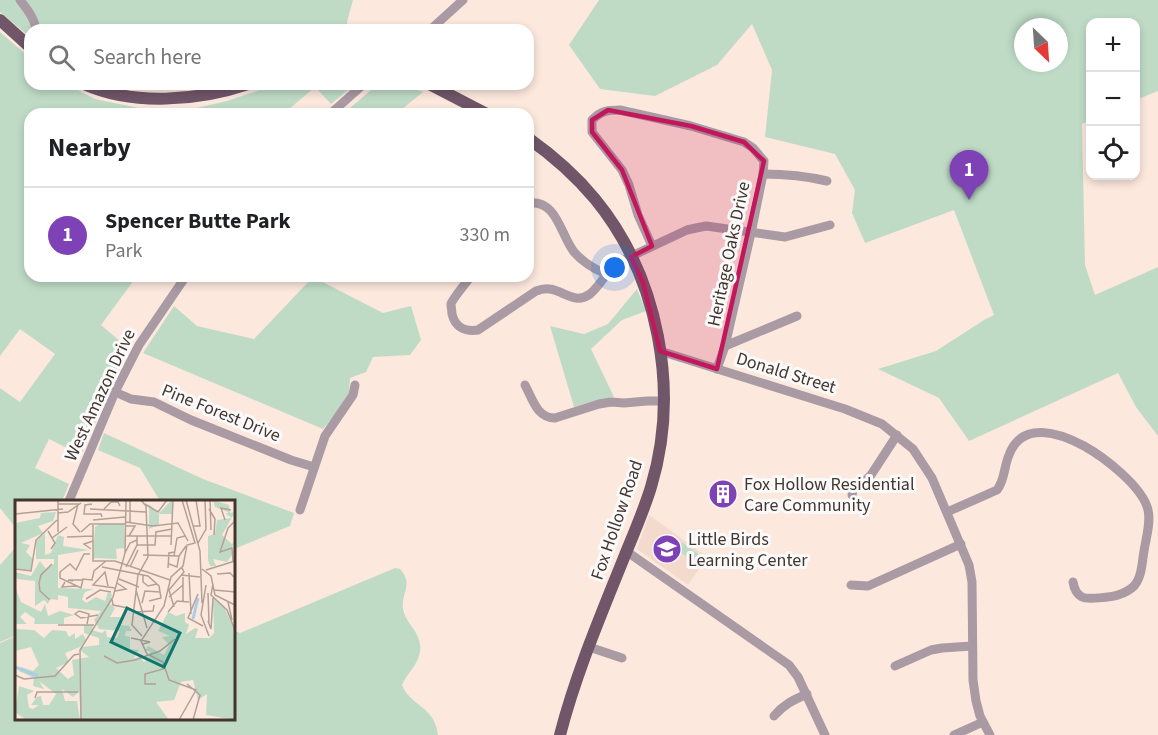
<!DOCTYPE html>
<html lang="en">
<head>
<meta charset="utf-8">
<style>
  body { margin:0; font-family:"Source Sans 3",sans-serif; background:#f6f6f6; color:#202124 }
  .controls { position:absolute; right:18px; top:18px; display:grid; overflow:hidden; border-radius:12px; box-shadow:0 3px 9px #0003 }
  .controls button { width:54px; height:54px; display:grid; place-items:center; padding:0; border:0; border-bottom:2px solid #e0e0e0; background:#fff; color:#202124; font:30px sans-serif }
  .compass { position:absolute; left:1014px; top:18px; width:54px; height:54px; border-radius:50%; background:#fff; box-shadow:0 3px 9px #0003; rotate:155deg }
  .you { position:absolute; left:615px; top:268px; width:21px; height:21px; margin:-15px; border:4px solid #fff; border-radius:50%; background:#1a73e8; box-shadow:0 0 0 9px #1a73e833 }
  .badge { display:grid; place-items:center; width:39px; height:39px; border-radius:50%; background:#7e41b6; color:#fff; font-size:20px; font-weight:700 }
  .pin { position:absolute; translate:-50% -50px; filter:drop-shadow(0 2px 3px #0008) }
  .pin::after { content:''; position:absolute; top:32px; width:21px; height:18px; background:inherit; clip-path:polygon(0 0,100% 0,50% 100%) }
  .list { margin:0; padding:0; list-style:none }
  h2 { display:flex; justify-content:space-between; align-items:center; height:78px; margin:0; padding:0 24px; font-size:26px }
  h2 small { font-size:20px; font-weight:400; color:#757577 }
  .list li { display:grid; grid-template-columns:39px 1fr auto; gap:18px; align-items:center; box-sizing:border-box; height:96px; padding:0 24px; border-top:2px solid #e0e0e0 }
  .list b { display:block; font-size:22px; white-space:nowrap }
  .list p { margin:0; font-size:20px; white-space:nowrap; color:#757577 }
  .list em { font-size:20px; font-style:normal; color:#757577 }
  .icon { flex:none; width:33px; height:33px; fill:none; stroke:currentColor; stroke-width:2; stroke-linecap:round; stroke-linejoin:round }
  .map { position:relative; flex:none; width:1158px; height:735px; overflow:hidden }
  .search { position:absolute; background:#fff; box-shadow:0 3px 9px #0003; left:24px; top:24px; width:510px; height:66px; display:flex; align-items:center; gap:15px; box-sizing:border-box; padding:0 21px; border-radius:18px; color:#757577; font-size:22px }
  .panel { position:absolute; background:#fff; box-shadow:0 3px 9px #0003; left:24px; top:108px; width:510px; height:174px; border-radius:18px }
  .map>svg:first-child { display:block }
</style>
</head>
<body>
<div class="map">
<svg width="1158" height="735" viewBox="0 0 1158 735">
  <rect width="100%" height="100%" fill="#fde8dd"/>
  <!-- built -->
  <path fill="#f3dacc" d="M649,515l58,42 -19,28 -51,-36z"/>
  <!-- green -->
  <g fill="#bfdbc6" fill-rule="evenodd">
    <path d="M0,0h353l-6,22 1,8h-318v7l-30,-25z"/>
    <path d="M599,0h559v91l-22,9v-78h-46v98l-8,4 3,141 10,30 63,-28v169l-22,-29 -18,-34 -149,68 -30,-43 -61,-29 58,-18 48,-31 10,-5 -40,-105 -89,33 -13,-30 3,-23 -20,-36 -70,-17 7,-67 -20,-46 -35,41 -62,31 -55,-7 -31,-44zM1023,27h36v36h-36z"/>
    <path d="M0,32l30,26v26h36l29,15 44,9 45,3 43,-10 51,-17h77l-24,20 -16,-17 -27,23 3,4h-261v162h107l-36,49 27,23 -47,107 -32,-16 -14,29 34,16 -7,17h-46v27l-16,-20v-120l20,14 35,-48 -35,-25 -20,27z"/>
    <path d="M378,84h21l24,8 -27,22h-53z"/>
    <path d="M313,277l70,36 28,-7 10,34 -11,15 -37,2 -7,15 -16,6 -1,15 -10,17 -16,19 -180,-76 31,-47 23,20 57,13z"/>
    <path d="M637,289l9,22 -24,9 -31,29 23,48 -19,4 -21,6 -24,-81 34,8 24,-10z"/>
    <path d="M104,433l99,46 91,34 -4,13 -56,23v-48h-74l-20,-33 -42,-18z"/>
    <path d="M675,541l8,2 18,13 -5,7 -23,-16v-3z"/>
    <path d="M16,547v81l-2,8 -14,6v-77z"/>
    <path d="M395,568l5,1c14,16 1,23 3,40 3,16 20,24 17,43 -2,13 -13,21 -18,33 8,21 33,21 36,50h-438v-92l16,-7v82h218v-87l6,2z"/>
  </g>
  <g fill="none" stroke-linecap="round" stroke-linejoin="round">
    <!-- minor -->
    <g stroke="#a99aa4" stroke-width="9">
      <path d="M20,0c7,9 15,19 16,30"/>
      <path d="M430,30l33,-30"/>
      <path d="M330,114l34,-30"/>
      <path d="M528,203c29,-4 32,31 46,49 8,9 20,17 32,22"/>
      <path d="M652,246l-14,-31 -9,-30 -7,-15 -30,-38v-12c9,-9 15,-10 28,-10l71,16 53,16 9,6 11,13 -1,13"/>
      <path d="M471,276c-4,6 -18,22 -20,28 0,2 1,8 1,10 3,13 13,18 26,16l58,-39c5,-2 9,-3 14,-2 14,2 25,16 40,5 11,-9 16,-23 29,-32l68,-32 9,-2 10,-2 79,11 45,-12"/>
      <path d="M725,346l72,-30"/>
      <path d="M660,351l185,58 37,15 31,25 19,29 37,87 3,17 1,98 3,21 4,15 10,19"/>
      <path d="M717,369l8,-23 26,-113 12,-59c22,0 43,2 64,7"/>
      <path d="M525,385c8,15 12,33 30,33l44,-14 12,-2 13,1 23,-2h16"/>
      <path d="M115,392l16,7 23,3 37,18 100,40 23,7"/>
      <path d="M852,495l2,-9 12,-6 5,-5 26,-40"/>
      <path d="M69,501l46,-109 24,-47 47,-69"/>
      <path d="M300,510l25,-74 28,-41 2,-10"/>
      <path d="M947,512l50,-22c8,-10 7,-24 12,-35 13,-35 51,-22 75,-9 20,11 59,41 64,64 3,12 -2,28 -4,41 -2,11 -2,26 -10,35 -4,4 -10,7 -16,9 -6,2 -31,5 -36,2 -6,-3 -8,-9 -9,-15"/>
      <path d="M626,551l163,114 9,12 27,58"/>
      <path d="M851,585l17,1 93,-42"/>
      <path d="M589,647l33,11"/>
      <path d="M895,666l36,-16 11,-2 30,-2"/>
      <path d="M774,716c9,-11 19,-16 33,-22"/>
      <path d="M954,735l29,-13"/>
    </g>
    <!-- major -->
    <g stroke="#705668" stroke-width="12">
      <path d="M0,20l30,27"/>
      <path d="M84,84c49,22 114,17 164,0"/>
      <path d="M429,84l58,30"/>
      <path d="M528,138c24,17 48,38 67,61 64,78 85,192 56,288 -7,23 -17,46 -26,68 -24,60 -49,118 -65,180"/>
    </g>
  </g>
  <!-- marked area -->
  <path fill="#c2185b" fill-opacity="0.2" stroke="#c2185b" stroke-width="4.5" stroke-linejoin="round" d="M608,110l83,16 53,16 20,19 -47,208 -57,-18 -17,-68 -12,-26 21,-11 -30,-76 -30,-38v-12z"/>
  <!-- icons -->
  <defs>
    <g id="building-disc" transform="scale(1.5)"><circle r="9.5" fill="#7e41b6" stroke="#fafafa"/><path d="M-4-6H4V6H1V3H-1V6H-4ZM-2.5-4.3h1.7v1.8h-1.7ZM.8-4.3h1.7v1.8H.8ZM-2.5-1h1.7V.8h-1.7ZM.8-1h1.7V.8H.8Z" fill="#fff"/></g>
    <g id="school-disc" transform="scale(1.5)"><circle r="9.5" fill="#7e41b6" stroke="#fafafa"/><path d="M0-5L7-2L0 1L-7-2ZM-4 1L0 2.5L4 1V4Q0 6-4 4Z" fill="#fff"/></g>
  </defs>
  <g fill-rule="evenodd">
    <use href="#building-disc" x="723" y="494"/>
    <use href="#school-disc" x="667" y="549"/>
  </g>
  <g text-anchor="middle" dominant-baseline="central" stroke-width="6" stroke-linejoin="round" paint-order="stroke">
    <!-- street labels -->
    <g font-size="18" fill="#44362f" stroke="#fafafa">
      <text transform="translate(729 254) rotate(-78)">Heritage Oaks Drive</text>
      <text transform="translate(786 373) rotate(17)">Donald Street</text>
      <text transform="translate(100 395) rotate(-65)">West Amazon Drive</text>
      <text transform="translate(221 413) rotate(22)">Pine Forest Drive</text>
      <text transform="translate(617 520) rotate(-71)">Fox Hollow Road</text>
    </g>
    <!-- poi labels -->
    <g font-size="18" fill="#44362f" stroke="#fafafa" text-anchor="start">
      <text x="744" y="484">Fox Hollow Residential<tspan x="744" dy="21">Care Community</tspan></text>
      <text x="688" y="539">Little Birds<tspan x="688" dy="21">Learning Center</tspan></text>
    </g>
  </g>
  <!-- overview -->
  <g transform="translate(15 500)">
    <rect width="220" height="220" fill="#fde8dd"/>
    <path d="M157,0v14h-13v10l-10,5v-25l9,10zM198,0l16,5 1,8 5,-1 -13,23 10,9 3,-2 -5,8 5,1 -8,11 -14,-3 3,7h-6l-2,-6v-24l7,-2 2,-14 15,-2 -6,-4 2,-2 -13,-5zM41,12l-3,9 -15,5 5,7 -22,10 9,2 -4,7 7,7 -3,12 -15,-3v-45l25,-5 1,-5zM85,24h24l1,24 -9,1 1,10 -24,-1 2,-31zM30,33v22l6,-2 7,-18 6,2 -1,9 26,4 -31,5v33l36,1 -9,3 -3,7 4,4 10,-6 9,4 3,-9 4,2 -2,10 5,4 -5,9h12l-1,8 8,1 3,5h-6l-1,5 5,1v12l9,1 -5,8 6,-1 4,5 5,-5 1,-6h-5l3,-5 16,9 5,-10 -7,-8 8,-1 -12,-5 10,-19 8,4 9,-3v9l4,3 -3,9 9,-6 3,1 -3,9h14l5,-5 -1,-35 11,9 12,27 -1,86 -29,-5 1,-21 -9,6 -5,-20 -12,2 -7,18 -18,2 13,18h-88l-2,-28 -6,5 -11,-8 3,12h12l3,19h-54l-11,-8 4,-26 15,5 -7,4 2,13 4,1 6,-4h-8l6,-8 4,-1 2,9h6l7,-11 -17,-13 5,8 -11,-3 1,-8 -15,-7 2,-4 12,4 6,-6 -8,-18 -16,4v-22l19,1 10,8 8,-8 14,1 3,6 6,-4v6l8,-5 3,6 -6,7 -15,6 4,9 -13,6 12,11 6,-4 -2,-15 17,-3 -9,-7 2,-3 17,-2v-7l-15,-5v-8h9l-1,5 10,3 4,-3 1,7 10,1 3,-7 -21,-2 -5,-9 7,-9 -33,-3v-11l-10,-2v5l-8,-1 -2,5 -4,-4 -9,6v-25l-18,-2 -2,-7 16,4 9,-15 6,8 8,-5v-5h-18v-18zM0,87l6,15 20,10 4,-8 3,12 12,-5 14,4 -10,3v6h-30l1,-5 -10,-7 -5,5 7,7h-12z" fill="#bfdbc6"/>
    <path fill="none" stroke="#adcde7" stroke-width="3" d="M178,119l5,-21M0,167l23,9"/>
    <path fill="none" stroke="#b3a197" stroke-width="1.5" d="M126,0l5,6 2,51 -10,18 -6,50 10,11M171,0l14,51 2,52M195,0l1,30M43,4h20l-5,20 7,8M77,4l-7,1 -1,9h17l1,3M130,4l13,8 9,-12M75,9l56,3M89,9l7,-7h7l2,4M194,9l6,10 -1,16M43,13l10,-1 13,-9M0,14l48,-5M78,20l32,-3M210,20l-4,-12 10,2M111,22l27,4 25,-3 10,18M115,22v-22M78,25v36h22l55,19M110,26h10l-6,10M179,26h6l-4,-26M33,31l7,12 -4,6M43,32v-32M66,32l9,-8h35M110,36h47M52,37l26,-1M37,38l15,-11M183,43l8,-14 -1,-29M122,45h18l1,-13 16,-3M156,45l2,-45M76,49l-7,-5 9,-3M110,53l5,-10 7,-3M75,54h-6l-8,16 -6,-6 -10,8v6l21,10 2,-9 9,1 2,-9 12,-10M128,55l36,1 7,-10M159,56l3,-18 8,-2M218,61l-1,-13 -12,4 8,-24 8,-8M154,64l8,3 2,-11M87,67l46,9 11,10 2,12 -12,3M111,67l11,-22v-9M115,67l8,-17M153,68l1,-15 6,-1M0,69l16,2 5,-31 21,-20M187,69l9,7 4,19 20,10M191,70l29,-9M174,73l2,41M202,74l13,-1 4,4M128,75v7l5,4 9,-2M166,75l19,2M168,77v25M104,79l20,8M58,81l-5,-1h14M50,82l-3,5 15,-1M198,84l-2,11 16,15 9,23M191,85l-5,30 8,21M93,86l-3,-14 -12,13 22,3M121,90l11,38M199,90l22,2M100,91l11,-2 -9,-6M193,93l1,29M183,94l-10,24 15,8M154,97l14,-12M71,99l14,-9 11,2M97,99l1,6 15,3M35,100l-10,-9 -1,-8 2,-8 11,-11M213,102l4,18M127,103l3,-12 15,1M159,107l-5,-17 15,-18 -2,-4M64,111l-4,3 6,4 17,-3M64,111l10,3 -2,10M120,112l18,-1 1,-6M153,112l9,-11 12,1M193,121l3,8 2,-31M43,125h36M116,138l19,4 -7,2M89,156l13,7 18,-3 25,-9 15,-12M0,175l9,4 31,-3 19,-21 5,-1M141,184h-11v-10l18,-5v-5M172,184l13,11 -7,25M20,198l2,-6h41M66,220l-1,-70 33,-53 12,-44 1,-53M164,220l17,-30 -27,-10 -6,-18 -16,-8 -6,-13 23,-35 7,-29 12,-11 4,-21 8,-2 -13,-43"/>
    <path fill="#0f766e" fill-opacity="0.15" stroke="#0f766e" stroke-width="3" d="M112,108l53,25 -16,34 -53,-25z"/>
    <rect width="220" height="220" fill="none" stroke="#44362f" stroke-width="3"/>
  </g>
</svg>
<div class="controls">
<button>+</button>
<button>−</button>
<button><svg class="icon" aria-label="locate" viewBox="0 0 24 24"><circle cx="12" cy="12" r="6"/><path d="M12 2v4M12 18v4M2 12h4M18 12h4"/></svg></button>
</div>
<svg class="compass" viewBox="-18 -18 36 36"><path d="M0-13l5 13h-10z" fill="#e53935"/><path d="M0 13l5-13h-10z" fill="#757577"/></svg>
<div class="you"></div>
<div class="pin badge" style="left:969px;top:200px">1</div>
<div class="search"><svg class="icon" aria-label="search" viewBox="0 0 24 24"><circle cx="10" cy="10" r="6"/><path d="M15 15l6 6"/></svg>Search here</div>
<section class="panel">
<h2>Nearby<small></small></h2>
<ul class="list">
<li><span class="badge">1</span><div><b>Spencer Butte Park</b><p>Park</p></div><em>330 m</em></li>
</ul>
</section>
</div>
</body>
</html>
